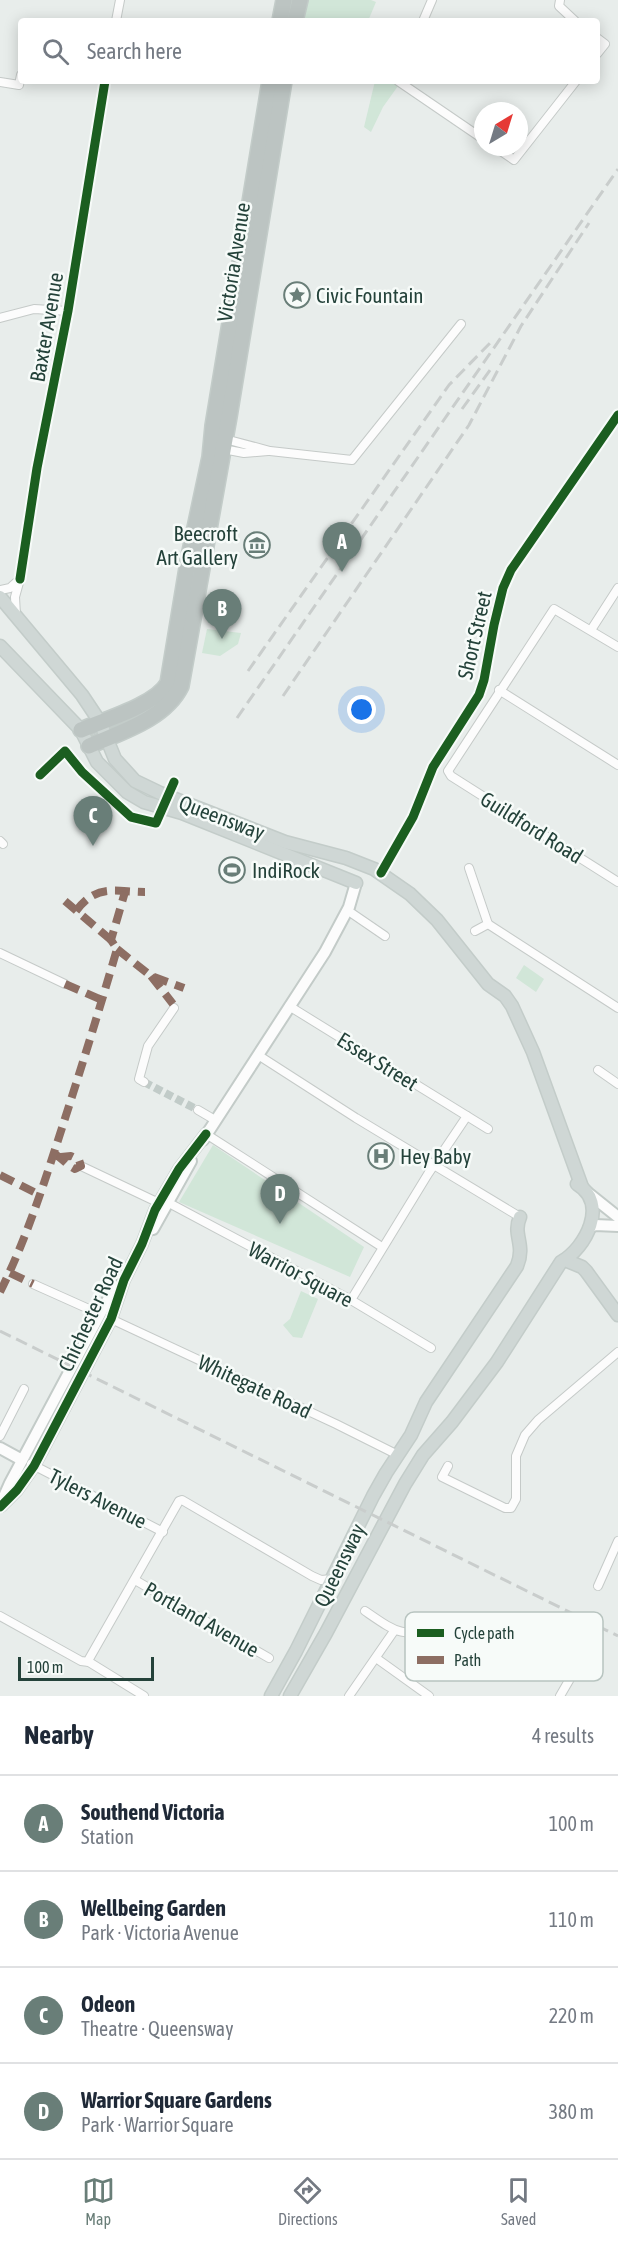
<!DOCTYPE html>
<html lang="en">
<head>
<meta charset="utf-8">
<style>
  body { margin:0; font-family:"Asap Condensed",sans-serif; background:#f6f6f7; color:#1f2937 }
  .compass { position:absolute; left:474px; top:102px; width:54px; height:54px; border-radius:50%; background:#fff; box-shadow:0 3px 15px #0003; rotate:38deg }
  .scale { position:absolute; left:18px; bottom:15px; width:136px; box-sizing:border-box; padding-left:6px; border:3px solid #24423a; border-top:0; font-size:16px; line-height:21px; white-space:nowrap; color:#24423a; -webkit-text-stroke:4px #f7fbf9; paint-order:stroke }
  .you { position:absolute; left:362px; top:710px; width:21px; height:21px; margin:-15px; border:4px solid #fff; border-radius:50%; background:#1a73e8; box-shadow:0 0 0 9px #1a73e833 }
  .badge { display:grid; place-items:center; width:39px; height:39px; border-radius:50%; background:#697e78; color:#fff; font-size:20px; font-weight:700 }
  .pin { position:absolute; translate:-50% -50px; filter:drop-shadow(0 2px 3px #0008) }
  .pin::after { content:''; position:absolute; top:32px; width:21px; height:18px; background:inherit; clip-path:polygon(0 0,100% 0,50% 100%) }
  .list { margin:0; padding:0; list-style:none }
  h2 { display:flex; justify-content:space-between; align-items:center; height:78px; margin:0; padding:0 24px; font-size:26px }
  h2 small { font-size:20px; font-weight:400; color:#747a83 }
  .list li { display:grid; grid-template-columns:39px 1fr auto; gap:18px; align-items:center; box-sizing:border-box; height:96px; padding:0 24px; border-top:2px solid #e0e1e3 }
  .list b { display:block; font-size:22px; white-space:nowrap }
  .list p { margin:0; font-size:20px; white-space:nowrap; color:#747a83 }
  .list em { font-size:20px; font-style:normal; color:#747a83 }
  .icon { flex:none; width:33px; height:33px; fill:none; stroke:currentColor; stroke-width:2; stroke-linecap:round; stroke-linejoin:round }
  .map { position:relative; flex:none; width:618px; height:1696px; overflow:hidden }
  .search { position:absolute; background:#fff; box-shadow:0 3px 15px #0003; left:18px; right:18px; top:18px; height:66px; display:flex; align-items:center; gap:15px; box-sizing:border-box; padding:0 21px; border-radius:6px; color:#747a83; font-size:22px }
  .sheet { height:462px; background:#fff }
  nav { display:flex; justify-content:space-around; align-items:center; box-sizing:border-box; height:84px; border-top:2px solid #e0e1e3; background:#fff; font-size:16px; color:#747a83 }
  nav a { display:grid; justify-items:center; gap:3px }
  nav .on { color:#697e78 }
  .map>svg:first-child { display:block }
</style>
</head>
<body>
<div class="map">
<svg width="618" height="1696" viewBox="0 0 618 1696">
  <rect width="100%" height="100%" fill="#e8edeb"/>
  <!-- green -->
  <g fill="#d1e6d8">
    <path d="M300,0h71l5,2 -8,19h-61l-11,-3z"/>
    <path d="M375,81h15l8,5 -15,21 -12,25 -7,-5z"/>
    <path d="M207,629l34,4 -3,11 -18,12 -18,-3z"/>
    <path d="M524,965l20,14 -8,13 -20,-14z"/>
    <path d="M213,1145l151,102 -14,30 -171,-75z"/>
    <path d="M301,1291l17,8 -16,39 -9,-1 -10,-12 7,-6z"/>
  </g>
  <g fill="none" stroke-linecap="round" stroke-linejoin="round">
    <!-- street-tunnel -->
    <path stroke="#c1cbc8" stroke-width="8" stroke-dasharray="8 4" stroke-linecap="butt" d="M144,1082l54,28"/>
    <!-- street casing -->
    <g stroke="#c5cac8" stroke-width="10">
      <g id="street">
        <path d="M560,0l-1,6 16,15"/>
        <path d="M116,21l4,-21"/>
        <path d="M423,21l9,-21"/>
        <path d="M597,38l8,6 -8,10"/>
        <path d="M398,81l85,58"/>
        <path d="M0,82l19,3 2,-10"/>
        <path d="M495,147l19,13 62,-79"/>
        <path d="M0,318l34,-9 34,2"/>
        <path d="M225,439l45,12 82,9 109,-136"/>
        <path d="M223,449l21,4 24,-2"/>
        <path d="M20,579l17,-111 31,-157 37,-230"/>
        <path d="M0,590l10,-2 10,-9 -5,18 1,18"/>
        <path d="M591,630l27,-42"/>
        <path d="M618,647l-64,-38 -106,162 3,5 167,106"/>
        <path d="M499,690l119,75"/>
        <path d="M0,841l3,3"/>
        <path d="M469,868l19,56 -13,7"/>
        <path d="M381,873l32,-56 20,-50 46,-72 5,-15 10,-55 9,-37 8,-18 107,-155"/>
        <path d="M347,910l38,26"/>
        <path d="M488,924l130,84"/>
        <path d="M0,953l65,31"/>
        <path d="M289,1006l199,123"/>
        <path d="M258,1055l98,63 164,99"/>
        <path d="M598,1070l20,14"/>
        <path d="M144,1082l-5,-3 9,-33 26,-38"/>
        <path d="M198,1110l17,10"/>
        <path d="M206,1134l176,113"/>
        <path d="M81,1166l78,37"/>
        <path d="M169,1203l182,97 80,48"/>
        <path d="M33,1284l67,30"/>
        <path d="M351,1300l77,-126 39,-58"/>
        <path d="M111,1319l225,105 62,31"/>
        <path d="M0,1436l24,-47"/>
        <path d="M31,1464l132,68"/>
        <path d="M448,1466l-6,11 63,31h6l5,-9v-43l9,-21 13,-15 80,-68"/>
        <path d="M135,1580l134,78"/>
        <path d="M598,1586l20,-45"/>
        <path d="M365,1611c32,22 37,27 75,16"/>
        <path d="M0,1616l81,45 8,1 55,34"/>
        <path d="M376,1658l53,38"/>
        <path d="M89,1662v-3l90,-158 3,-1 130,76 9,4 11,-1"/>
        <path d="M349,1696l45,-65"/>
        <path d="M560,1696l22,-38"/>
      </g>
    </g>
    <!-- secondary casing -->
    <g stroke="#c3cbc8" stroke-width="14">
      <g id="secondary">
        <path d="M203,1140l122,-188 24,-45 7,-24"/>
        <path d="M588,1193l30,24"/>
        <path d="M589,1228l6,-3 23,1"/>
        <path d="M153,1229l38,-68"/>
        <path d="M0,1448l22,12"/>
        <path d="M2,1501l8,-18 97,-182 14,-17"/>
        <path d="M1,1506l16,-16 17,-24 77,-147 13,-39 18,-36 13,-34 24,-41 27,-35"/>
      </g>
    </g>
    <!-- primary casing -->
    <g stroke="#c3ccc9" stroke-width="15">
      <g id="primary">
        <path d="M0,597l82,98 18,27 15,37 20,22 25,12 125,49 61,16 28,11 36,25 27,26 51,64 17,12 7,10 21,46 49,135"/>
        <path d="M0,646l81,84 16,32 30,30 17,10 38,11 174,70"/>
        <path d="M565,1260l17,7 4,4 32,44"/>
        <path d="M271,1696l25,-45 77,-155 13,-23 25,-38 15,-33 91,-136c9,-22 -5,-31 3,-49"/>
        <path d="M290,1696l36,-63 79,-149 18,-29 29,-33 45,-60 64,-100c25,-14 48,-59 16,-78"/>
      </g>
    </g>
    <!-- highway casing -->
    <g stroke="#c3ccc9" stroke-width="18">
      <g id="highway">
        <path d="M280,21l4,-21"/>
        <path d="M295,21l5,-21"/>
        <path d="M81,730c23,-10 75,-25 87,-47l21,-127 21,-99 3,-31 57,-345"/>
        <path d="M89,746c32,-14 76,-27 92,-60l48,-269 55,-336"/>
      </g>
    </g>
    <!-- street -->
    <use href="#street" stroke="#fcfcfc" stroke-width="8"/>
    <!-- secondary -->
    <use href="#secondary" stroke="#fcfcfc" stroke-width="10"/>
    <!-- primary -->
    <use href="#primary" stroke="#cfd7d5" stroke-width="12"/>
    <!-- highway -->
    <use href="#highway" stroke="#bcc4c2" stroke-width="15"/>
    <!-- rail -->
    <g stroke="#c9cdcc" stroke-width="3" stroke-dasharray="12 6" stroke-linecap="butt">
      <path d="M462,409l28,-39"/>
      <path d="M248,671l201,-286 43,-44"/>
      <path d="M283,696l186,-271 52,-99 68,-103"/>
      <path d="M237,718l381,-549"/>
      <path d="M0,1331l618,305"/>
    </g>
    <!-- quiet -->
    <g stroke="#8d6e63" stroke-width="8" stroke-dasharray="15 8" stroke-linecap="butt">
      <path d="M65,901l46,39"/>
      <path d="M76,911c21,-28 39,-19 69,-19"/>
      <path d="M117,949l34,27 33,12"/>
      <path d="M151,976l22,28"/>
      <path d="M65,984l37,16"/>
      <path d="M54,1154c9,4 12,11 21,15l6,-3 -2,-6 -8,-4 -10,1"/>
      <path d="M0,1175l40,20"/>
      <path d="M10,1273l23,11"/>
      <path d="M0,1292c25,-50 43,-105 60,-158 20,-62 39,-123 57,-185l-6,-9 14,-48"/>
    </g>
    <!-- cycleway casing -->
    <g stroke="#f7fbf9" stroke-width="13">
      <g id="cycleway">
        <path d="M20,579l17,-111 31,-157 37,-230"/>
        <path d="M40,775l25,-24 17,21 49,45 25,6 18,-41"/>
        <path d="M381,873l32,-56 20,-50 46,-72 5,-15 10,-55 9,-37 8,-18 107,-155"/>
        <path d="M0,1507l17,-17 17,-24 77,-147 13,-39 18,-36 13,-34 24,-41 27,-35"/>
      </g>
    </g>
    <!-- cycleway -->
    <use href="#cycleway" stroke="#1b5e20" stroke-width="9"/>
  </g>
  <!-- icons -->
  <defs>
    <g id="sight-ring" transform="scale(1.35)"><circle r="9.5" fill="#f7fbf9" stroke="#697e78" stroke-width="1.5"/><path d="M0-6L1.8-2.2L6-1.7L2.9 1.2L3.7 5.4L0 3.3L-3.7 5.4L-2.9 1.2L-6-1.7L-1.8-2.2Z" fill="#697e78"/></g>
    <g id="museum-ring" transform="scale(1.35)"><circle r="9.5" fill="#f7fbf9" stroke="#697e78" stroke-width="1.5"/><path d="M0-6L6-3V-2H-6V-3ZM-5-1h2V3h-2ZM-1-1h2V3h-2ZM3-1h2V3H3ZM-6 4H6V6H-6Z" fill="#697e78"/></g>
    <g id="stadium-ring" transform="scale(1.35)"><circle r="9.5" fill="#f7fbf9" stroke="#697e78" stroke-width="1.5"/><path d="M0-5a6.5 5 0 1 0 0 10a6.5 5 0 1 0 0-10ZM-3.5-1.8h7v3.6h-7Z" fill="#697e78"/></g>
    <g id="hospital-ring" transform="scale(1.35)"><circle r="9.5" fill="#f7fbf9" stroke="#697e78" stroke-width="1.5"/><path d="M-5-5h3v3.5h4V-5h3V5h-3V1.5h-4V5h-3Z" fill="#697e78"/></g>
  </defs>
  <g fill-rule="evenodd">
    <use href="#sight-ring" x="297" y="295"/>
    <use href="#museum-ring" x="257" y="545"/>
    <use href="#stadium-ring" x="232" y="870"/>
    <use href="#hospital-ring" x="381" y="1156"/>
  </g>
  <g text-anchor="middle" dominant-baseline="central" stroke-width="5" stroke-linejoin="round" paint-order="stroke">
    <!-- street labels -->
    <g font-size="21" fill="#24423a" stroke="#f7fbf9">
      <text transform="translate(233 262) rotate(-81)">Victoria Avenue</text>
      <text transform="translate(46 327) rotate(-80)">Baxter Avenue</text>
      <text transform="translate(474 635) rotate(-77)">Short Street</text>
      <text transform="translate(222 817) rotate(21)">Queensway</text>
      <text transform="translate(532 827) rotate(32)">Guildford Road</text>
      <text transform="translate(378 1061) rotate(32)">Essex Street</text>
      <text transform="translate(301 1274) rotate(28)">Warrior Square</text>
      <text transform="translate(90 1314) rotate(-65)">Chichester Road</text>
      <text transform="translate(255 1386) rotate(25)">Whitegate Road</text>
      <text transform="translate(98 1498) rotate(27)">Tylers Avenue</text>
      <text transform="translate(339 1565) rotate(-64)">Queensway</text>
      <text transform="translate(202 1619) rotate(30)">Portland Avenue</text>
    </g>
    <!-- poi labels -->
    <g font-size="21" fill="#24423a" stroke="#f7fbf9" text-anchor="start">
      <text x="316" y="295">Civic Fountain</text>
      <text x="238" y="533" text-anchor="end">Beecroft<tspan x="238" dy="24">Art Gallery</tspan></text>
      <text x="252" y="870">IndiRock</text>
      <text x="400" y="1156">Hey Baby</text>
    </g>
  </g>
  <!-- legend -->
  <rect x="405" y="1612" width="198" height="69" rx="9" fill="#f7fbf9" stroke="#b8c4c0" stroke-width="1.5"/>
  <rect x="417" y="1629" width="27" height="8" fill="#1b5e20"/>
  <rect x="417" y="1656" width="27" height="8" fill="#8d6e63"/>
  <g font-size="16" fill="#24423a">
    <text x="454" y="1639">Cycle path</text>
    <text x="454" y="1666">Path</text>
  </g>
</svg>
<svg class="compass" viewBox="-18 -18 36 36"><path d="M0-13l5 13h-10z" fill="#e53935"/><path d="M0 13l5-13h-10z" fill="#747a83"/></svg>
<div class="scale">100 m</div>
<div class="you"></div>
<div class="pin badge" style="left:342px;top:572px">A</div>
<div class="pin badge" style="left:222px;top:639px">B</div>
<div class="pin badge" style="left:93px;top:846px">C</div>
<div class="pin badge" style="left:280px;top:1224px">D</div>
<div class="search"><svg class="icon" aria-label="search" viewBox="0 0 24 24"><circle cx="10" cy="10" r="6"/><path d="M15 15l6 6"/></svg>Search here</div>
</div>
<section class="sheet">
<h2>Nearby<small>4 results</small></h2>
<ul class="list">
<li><span class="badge">A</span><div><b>Southend Victoria</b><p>Station</p></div><em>100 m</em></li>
<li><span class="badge">B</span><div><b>Wellbeing Garden</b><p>Park · Victoria Avenue</p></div><em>110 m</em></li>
<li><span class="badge">C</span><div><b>Odeon</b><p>Theatre · Queensway</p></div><em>220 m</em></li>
<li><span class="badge">D</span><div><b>Warrior Square Gardens</b><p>Park · Warrior Square</p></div><em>380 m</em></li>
</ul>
</section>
<nav>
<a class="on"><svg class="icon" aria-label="map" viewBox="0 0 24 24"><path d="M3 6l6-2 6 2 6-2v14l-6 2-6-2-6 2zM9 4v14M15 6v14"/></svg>Map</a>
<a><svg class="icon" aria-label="directions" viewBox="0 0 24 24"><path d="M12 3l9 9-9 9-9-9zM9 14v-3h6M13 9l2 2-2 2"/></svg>Directions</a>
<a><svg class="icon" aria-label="saved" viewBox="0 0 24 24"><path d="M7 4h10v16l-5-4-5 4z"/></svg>Saved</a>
</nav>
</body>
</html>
